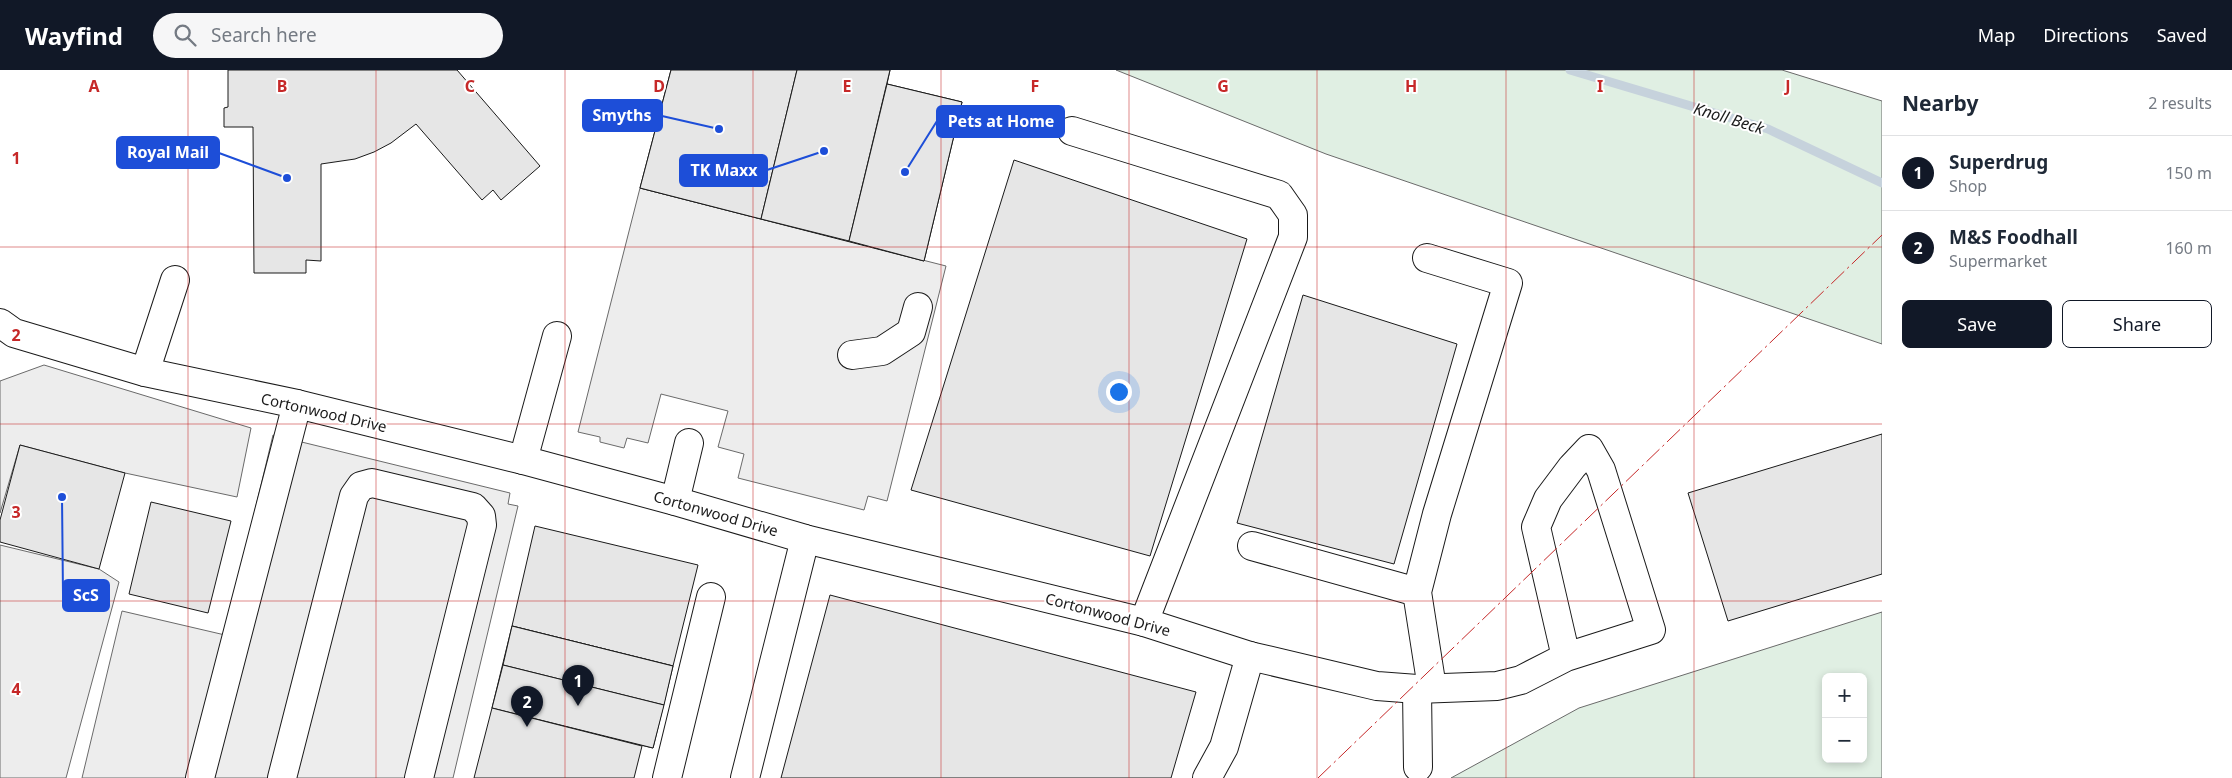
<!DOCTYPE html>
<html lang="en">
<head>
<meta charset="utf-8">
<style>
  body { margin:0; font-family:"Noto Sans",sans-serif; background:#f6f6f7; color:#1f2937 }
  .controls { position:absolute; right:15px; bottom:15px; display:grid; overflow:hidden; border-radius:8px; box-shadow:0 2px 8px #0003 }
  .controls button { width:45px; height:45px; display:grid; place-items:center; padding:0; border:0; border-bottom:1px solid #e0e1e3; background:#fff; color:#1f2937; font:25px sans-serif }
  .you { position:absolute; left:1118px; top:321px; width:18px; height:18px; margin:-12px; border:4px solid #fff; border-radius:50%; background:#1a73e8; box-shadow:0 0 0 8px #1a73e833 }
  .badge { display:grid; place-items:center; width:32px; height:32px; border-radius:50%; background:#111827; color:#fff; font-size:16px; font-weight:700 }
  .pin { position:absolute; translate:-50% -41px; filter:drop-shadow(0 1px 2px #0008) }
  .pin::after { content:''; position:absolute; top:26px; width:18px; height:15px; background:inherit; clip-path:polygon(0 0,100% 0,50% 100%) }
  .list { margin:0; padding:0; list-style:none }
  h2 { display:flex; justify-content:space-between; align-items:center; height:65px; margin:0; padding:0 20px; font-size:21px }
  h2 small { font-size:16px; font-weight:400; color:#747a83 }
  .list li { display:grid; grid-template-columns:32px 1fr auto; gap:15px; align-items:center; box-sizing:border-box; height:75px; padding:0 20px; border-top:1px solid #e0e1e3 }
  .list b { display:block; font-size:19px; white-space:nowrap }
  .list p { margin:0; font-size:16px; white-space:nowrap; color:#747a83 }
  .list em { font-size:16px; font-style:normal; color:#747a83 }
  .actions { display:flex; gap:10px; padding:15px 20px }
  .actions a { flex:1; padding:11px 0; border:1px solid #111827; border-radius:8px; text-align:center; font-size:18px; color:#111827 }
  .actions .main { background:#111827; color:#fff }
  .icon { flex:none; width:28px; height:28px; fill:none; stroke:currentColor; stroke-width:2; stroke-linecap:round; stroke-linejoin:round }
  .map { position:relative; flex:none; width:1882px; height:708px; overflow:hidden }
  header { display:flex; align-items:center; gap:30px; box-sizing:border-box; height:70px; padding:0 25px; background:#111827; color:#fff }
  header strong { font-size:24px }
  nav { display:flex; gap:28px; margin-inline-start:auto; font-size:18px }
  .search { width:350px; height:45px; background:#f6f6f7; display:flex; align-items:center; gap:12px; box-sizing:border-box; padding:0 18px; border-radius:28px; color:#747a83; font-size:19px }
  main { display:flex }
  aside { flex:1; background:#fff }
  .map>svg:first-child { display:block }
</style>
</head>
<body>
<header>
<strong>Wayfind</strong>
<div class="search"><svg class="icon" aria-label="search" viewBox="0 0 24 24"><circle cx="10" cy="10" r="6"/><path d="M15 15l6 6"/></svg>Search here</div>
<nav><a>Map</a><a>Directions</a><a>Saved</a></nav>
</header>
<main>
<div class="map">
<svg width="1882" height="708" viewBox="0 0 1882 708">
  <rect width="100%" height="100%" fill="#fff"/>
  <!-- green -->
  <g fill="#e0efe3" stroke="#6a6a6a" fill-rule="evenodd">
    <path d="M1116,0h666l100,31v243l-556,-190z"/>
    <path d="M1882,542v166h-431l128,-70zM1826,607h37v82h-37z"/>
  </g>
  <!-- parking -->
  <g fill="#ededed" stroke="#6a6a6a">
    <path d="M640,118l306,78 -59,235 -19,-5 -4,14 -126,-32 6,-24 -26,-7 10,-36 -67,-17 -13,49 -21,-5 -3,10 -24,-6v-5l-22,-5z"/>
    <path d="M44,295l207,63 -14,69 -112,-24 -105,-28 -20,68v-132z"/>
    <path d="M273,365l237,58 -2,11 10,2 -65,272h-371l40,-167 103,24z"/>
    <path d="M0,475l99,24 20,13 -53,196h-66z"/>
  </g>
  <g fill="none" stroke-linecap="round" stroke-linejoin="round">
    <!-- stream -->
    <path stroke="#c6d2dc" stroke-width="9" d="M1570,0l198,59 114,54"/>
  </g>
  <!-- building -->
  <g fill="#e6e6e6" stroke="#1a1a1a">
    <path d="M228,0h229l83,96 -39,34 -8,-10 -11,10 -66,-76 -25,19 -17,9 -19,7 -34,5v97l-15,-1v13h-52l-1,-146h-29v-19l4,-1z"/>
    <path d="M671,0h219l-3,14 75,18 -38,159 -284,-73z"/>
    <path d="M671,0h126l-36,149 -121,-31z"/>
    <path d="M797,0h93l-41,171 -88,-22z"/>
    <path d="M887,14l75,18 -38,159 -75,-20z"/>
    <path d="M1014,90l233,79 -97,317 -239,-66z"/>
    <path d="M1303,225l154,49 -63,220 -157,-41z"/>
    <path d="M1882,364v140l-154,47 -40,-128z"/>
    <path d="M20,375l105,28 -26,96 -99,-27v-22z"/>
    <path d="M151,432l80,19 -23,92 -79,-19z"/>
    <path d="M535,456l163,39 -25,101 -161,-40z"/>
    <path d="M830,525l366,97 -25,86h-390z"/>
    <path d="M512,556l161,40 -20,82 -161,-40z"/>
    <path d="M512,556l161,40 -9,39 -161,-40z"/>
    <path d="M503,595l161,40 -11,43 -161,-40z"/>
    <path d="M492,638l150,38 -8,32h-160z"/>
  </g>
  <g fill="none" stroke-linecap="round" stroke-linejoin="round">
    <!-- minor casing -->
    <g stroke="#1a1a1a" stroke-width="30">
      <g id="minor">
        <path d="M1072,61l207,64 14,20v22l-149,385"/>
        <path d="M1427,188l81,25 -71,231 -20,78 15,96"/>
        <path d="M0,253l14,10 131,39 152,32 226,56 152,41 130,38 339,83 106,34 127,30 40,3 80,-3 24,-6 45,-23 -30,-130 12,-28 24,-32 17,-18 12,21 50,160 -85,27"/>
        <path d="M852,285l30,-4 29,-19 7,-25"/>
        <path d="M145,302l30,-92"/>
        <path d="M523,390l34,-124"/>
        <path d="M675,431l14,-58"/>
        <path d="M1252,476l165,46"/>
        <path d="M1417,619l1,78"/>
        <path d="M200,708l97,-374"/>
        <path d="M282,708l72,-282 7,-10 11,-3 101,24 8,9 1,9 -63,253"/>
        <path d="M667,708l44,-181"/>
        <path d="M745,708l60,-239"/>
        <path d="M1207,708l17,-31 26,-91"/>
      </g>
    </g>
    <!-- minor -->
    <use href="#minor" stroke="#fff" stroke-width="28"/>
    <!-- power -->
    <path stroke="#c62828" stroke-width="1" stroke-dasharray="18 4 2.5 4" stroke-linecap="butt" d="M1318,708l564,-543"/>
  </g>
  <!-- grid -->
  <path fill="none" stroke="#c62828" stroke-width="1" stroke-opacity="0.55" d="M188,0v708M376,0v708M565,0v708M753,0v708M941,0v708M1129,0v708M1317,0v708M1506,0v708M1694,0v708M0,177h1882M0,354h1882M0,531h1882"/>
  <g text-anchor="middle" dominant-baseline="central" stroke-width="4" stroke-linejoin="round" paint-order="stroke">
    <!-- street labels -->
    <g font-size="15" fill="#1a1a1a" stroke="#fff">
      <text transform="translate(324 342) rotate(13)">Cortonwood Drive</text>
      <text transform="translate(716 443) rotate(16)">Cortonwood Drive</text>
      <text transform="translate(1108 544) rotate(15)">Cortonwood Drive</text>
    </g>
    <!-- water labels -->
    <g font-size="16" font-style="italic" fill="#1a1a1a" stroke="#fff">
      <text transform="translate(1729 48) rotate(17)">Knoll Beck</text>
    </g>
  </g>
  <g font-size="16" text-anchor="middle" font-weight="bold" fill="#c62828" stroke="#fff" stroke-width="4" stroke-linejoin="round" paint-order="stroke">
    <text x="94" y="22">A</text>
    <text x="282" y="22">B</text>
    <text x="470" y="22">C</text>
    <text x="659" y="22">D</text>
    <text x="847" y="22">E</text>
    <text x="1035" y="22">F</text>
    <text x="1223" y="22">G</text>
    <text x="1411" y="22">H</text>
    <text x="1600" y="22">I</text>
    <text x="1788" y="22">J</text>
    <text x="16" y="94">1</text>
    <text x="16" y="271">2</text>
    <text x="16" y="448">3</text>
    <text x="16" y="625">4</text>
  </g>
  <!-- callouts -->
  <path fill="none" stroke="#1d4ed8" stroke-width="2" d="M719 59L662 46M905 102L937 51M287 108L219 83M824 81L767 100M62 427L63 525"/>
  <g fill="#1d4ed8" stroke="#fff" stroke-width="2">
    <circle cx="719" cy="59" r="5"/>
    <circle cx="905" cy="102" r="5"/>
    <circle cx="287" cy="108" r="5"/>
    <circle cx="824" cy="81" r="5"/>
    <circle cx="62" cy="427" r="5"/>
  </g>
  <g fill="#1d4ed8" stroke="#1d4ed8" stroke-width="2">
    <rect x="583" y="30" width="79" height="31" rx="5"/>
    <rect x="937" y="36" width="127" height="31" rx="5"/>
    <rect x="117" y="67" width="102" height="31" rx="5"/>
    <rect x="680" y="85" width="87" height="31" rx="5"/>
    <rect x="63" y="510" width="46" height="31" rx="5"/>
  </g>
  <g font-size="16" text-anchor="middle" font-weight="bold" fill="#fff">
    <text x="622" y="51">Smyths</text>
    <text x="1001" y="57">Pets at Home</text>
    <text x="168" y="88">Royal Mail</text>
    <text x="724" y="106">TK Maxx</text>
    <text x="86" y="531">ScS</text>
  </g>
</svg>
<div class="controls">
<button>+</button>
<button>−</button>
</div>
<div class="you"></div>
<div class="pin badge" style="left:578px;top:636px">1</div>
<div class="pin badge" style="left:527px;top:657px">2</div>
</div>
<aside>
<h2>Nearby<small>2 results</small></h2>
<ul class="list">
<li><span class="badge">1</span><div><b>Superdrug</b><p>Shop</p></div><em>150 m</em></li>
<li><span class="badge">2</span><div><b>M&amp;S Foodhall</b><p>Supermarket</p></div><em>160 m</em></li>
</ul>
<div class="actions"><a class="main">Save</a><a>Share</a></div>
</aside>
</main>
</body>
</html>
